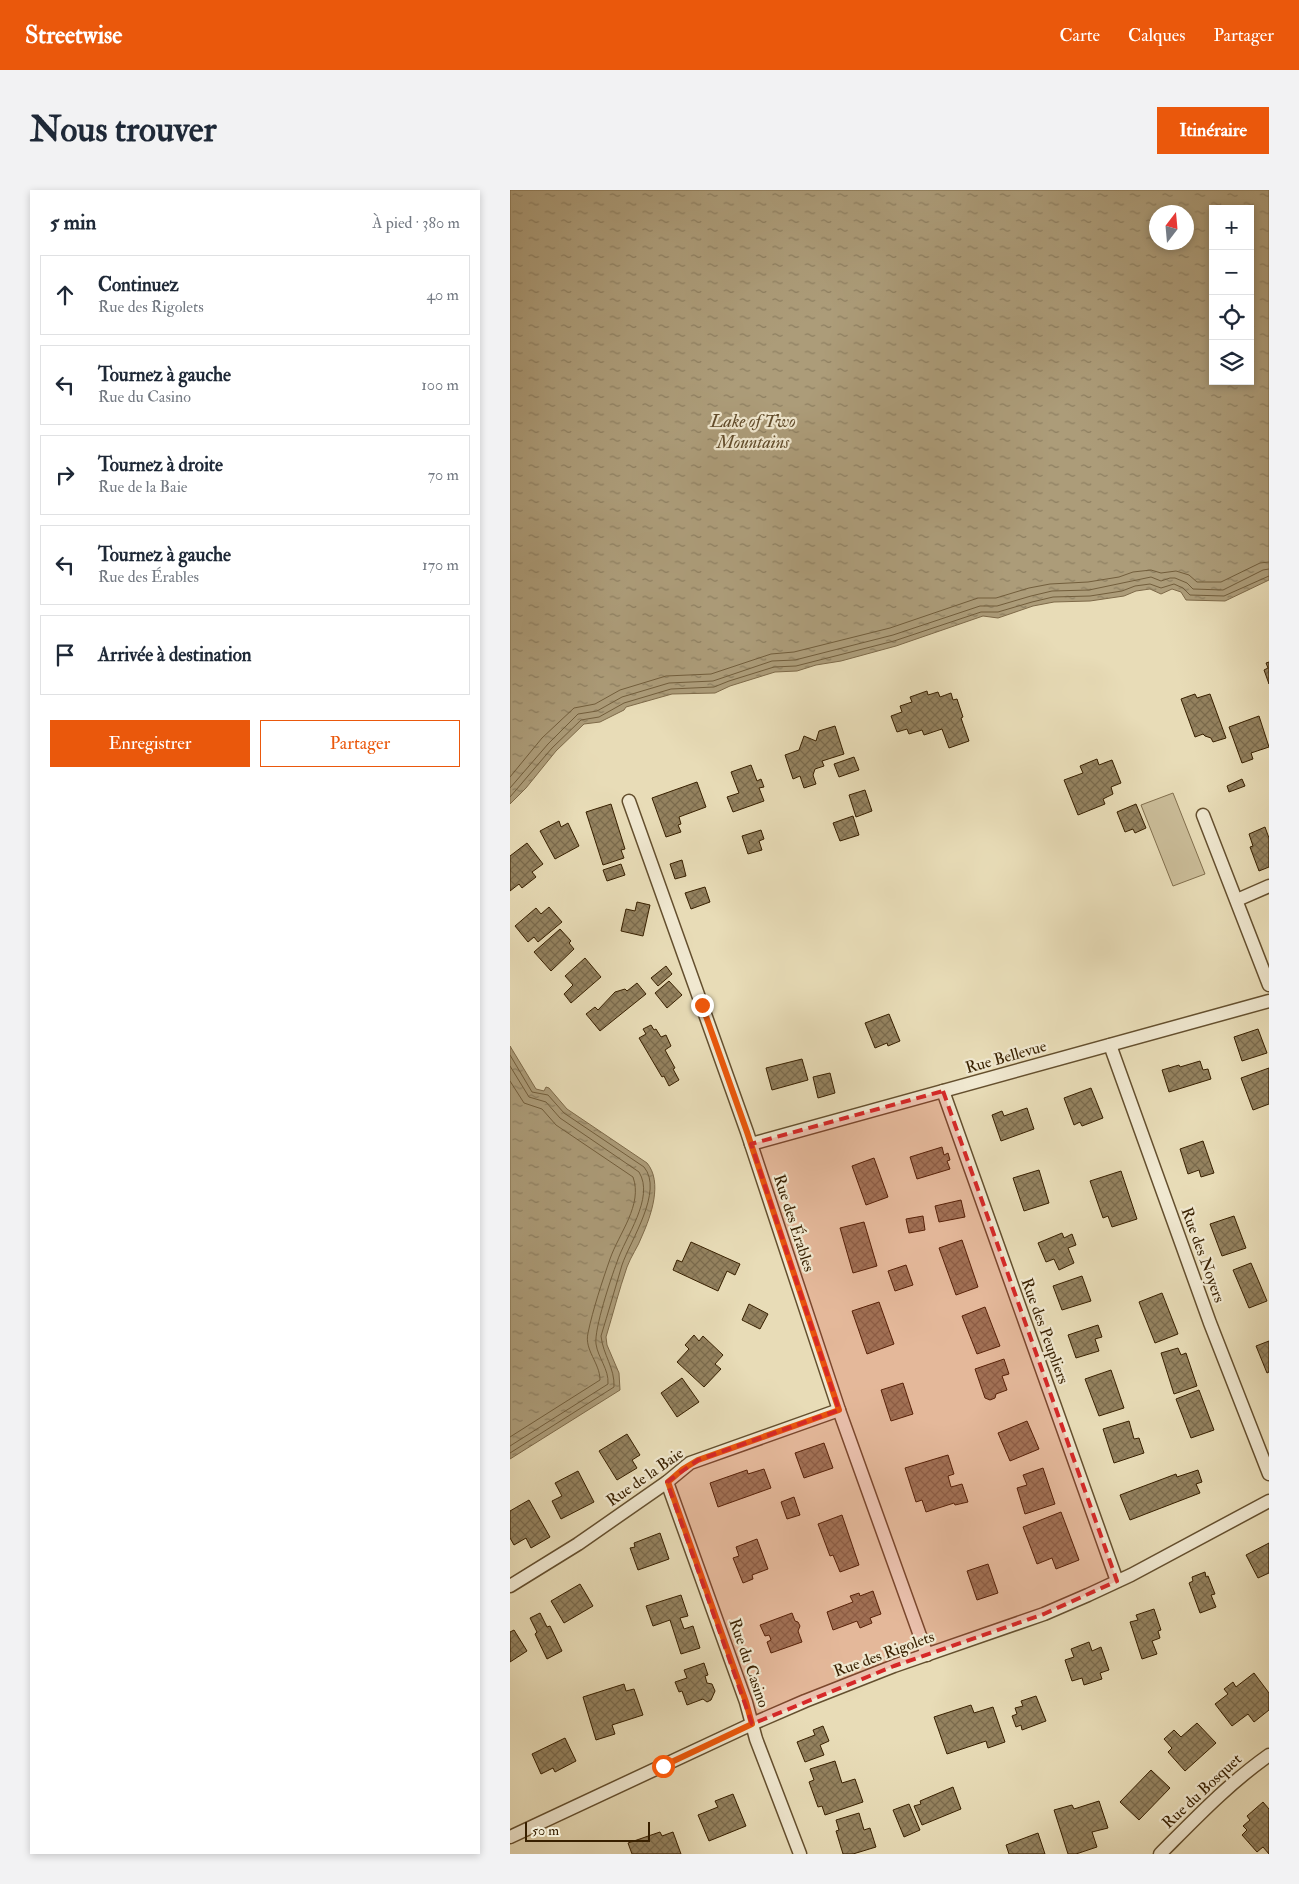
<!DOCTYPE html>
<html lang="fr">
<head>
<meta charset="utf-8">
<style>
  body { margin:0; font-family:"IM FELL Double Pica",serif; background:#f2f2f3; color:#1f2937 }
  .controls { position:absolute; right:15px; top:15px; display:grid; overflow:hidden; border-radius:0px; box-shadow:0 2px 8px #0003 }
  .controls button { width:45px; height:45px; display:grid; place-items:center; padding:0; border:0; border-bottom:1px solid #e0e1e3; background:#fff; color:#1f2937; font:25px sans-serif }
  .compass { position:absolute; left:639px; top:15px; width:45px; height:45px; border-radius:50%; background:#fff; box-shadow:0 2px 8px #0003; rotate:16deg }
  .scale { position:absolute; left:15px; bottom:12px; width:125px; box-sizing:border-box; padding-left:5px; border:2px solid #382000; border-top:0; font-size:14px; line-height:18px; white-space:nowrap; color:#382000; -webkit-text-stroke:4px #f0e8d0; paint-order:stroke }
  .stop { position:absolute; width:15px; height:15px; margin:-11px; border:4px solid #ea580c; border-radius:50%; background:#fff }
  .stop.end { background:#ea580c; border-color:#fff; box-shadow:0 1px 5px #0008 }
  .list { margin:0; padding:0; list-style:none }
  h2 { display:flex; justify-content:space-between; align-items:center; height:65px; margin:0; padding:0 20px; font-size:21px }
  h2 small { font-size:16px; font-weight:400; color:#747a83 }
  .list li { display:grid; grid-template-columns:32px 1fr auto; gap:15px; align-items:center; box-sizing:border-box; height:80px; margin:0 10px 10px; padding:0 10px; border:1px solid #e0e1e3; border-radius:0px }
  .list b { display:block; font-size:19px; white-space:nowrap }
  .list p { margin:0; font-size:16px; white-space:nowrap; color:#747a83 }
  .list em { font-size:16px; font-style:normal; color:#747a83 }
  .actions { display:flex; gap:10px; padding:15px 20px }
  .actions a { flex:1; padding:11px 0; border:1px solid #ea580c; border-radius:0px; text-align:center; font-size:18px; color:#ea580c }
  .actions .main { background:#ea580c; color:#fff }
  .icon { flex:none; width:28px; height:28px; fill:none; stroke:currentColor; stroke-width:2; stroke-linecap:round; stroke-linejoin:round }
  .map { position:relative; flex:none; width:759px; height:1664px; overflow:hidden; border-radius:0px }
  header { display:flex; align-items:center; gap:30px; box-sizing:border-box; height:70px; padding:0 25px; background:#ea580c; color:#fff }
  header strong { font-size:24px }
  nav { display:flex; gap:28px; margin-inline-start:auto; font-size:18px }
  .intro { display:flex; align-items:center; justify-content:space-between; box-sizing:border-box; height:120px; padding:0 30px }
  h1 { margin:0; font-size:35px }
  .button { padding:12px 22px; border-radius:0px; background:#ea580c; color:#fff; font-size:18px; font-weight:700 }
  main { display:flex; gap:30px; padding:0 30px }
  aside { flex:1; background:#fff; border-radius:0px; box-shadow:0 2px 8px #0003 }
  .map>svg:first-child { display:block }
</style>
</head>
<body>
<header>
<strong>Streetwise</strong>
<nav><a>Carte</a><a>Calques</a><a>Partager</a></nav>
</header>
<div class="intro"><h1>Nous trouver</h1><a class="button">Itinéraire</a></div>
<main>
<aside>
<h2>5 min<small>À pied · 380 m</small></h2>
<ul class="list">
<li><svg class="icon" aria-label="ahead" viewBox="0 0 24 24"><path d="M12 20V5M6 11l6-6 6 6"/></svg><div><b>Continuez</b><p>Rue des Rigolets</p></div><em>40 m</em></li>
<li><svg class="icon" aria-label="left" viewBox="0 0 24 24"><path d="M17 20v-9H6M10 6l-5 5 5 5"/></svg><div><b>Tournez à gauche</b><p>Rue du Casino</p></div><em>100 m</em></li>
<li><svg class="icon" aria-label="right" viewBox="0 0 24 24"><path d="M7 20v-9h11M14 6l5 5-5 5"/></svg><div><b>Tournez à droite</b><p>Rue de la Baie</p></div><em>70 m</em></li>
<li><svg class="icon" aria-label="left" viewBox="0 0 24 24"><path d="M17 20v-9H6M10 6l-5 5 5 5"/></svg><div><b>Tournez à gauche</b><p>Rue des Érables</p></div><em>170 m</em></li>
<li><svg class="icon" aria-label="arrive" viewBox="0 0 24 24"><path d="M6 21V4h12l-3 4 3 4H6"/></svg><div><b>Arrivée à destination</b></div></li>
</ul>
<div class="actions"><a class="main">Enregistrer</a><a>Partager</a></div>
</aside>
<div class="map">
<svg width="759" height="1664" viewBox="0 0 759 1664">
  <defs>
    <pattern id="water-ripples" width="26" height="14" patternUnits="userSpaceOnUse" patternTransform="scale(1.25)"><rect width="26" height="14" fill="#ac9c79"/><path d="M2 4q2-2 4 0t4 0M15 11q2-2 4 0t4 0" fill="none" stroke="#8d7f61"/></pattern>
    <pattern id="building-cross-hatch" width="8" height="8" patternUnits="userSpaceOnUse" patternTransform="scale(1.25)"><rect width="8" height="8" fill="#94825f"/><path d="M0 0l8 8M0 8l8-8" fill="none" stroke="#7a6a4c"/></pattern>
  </defs>
  <rect width="100%" height="100%" fill="#e8dcb7"/>
  <filter id="stains"><feTurbulence type="fractalNoise" baseFrequency=".004" numOctaves="4"/><feColorMatrix values="0 0 0 0 .2 0 0 0 0 .09 0 0 0 0 .02 0 0 0 .5 -.17"/></filter>
  <radialGradient id="worn" r=".72"><stop offset=".6" stop-color="#630" stop-opacity="0"/><stop offset="1" stop-color="#630" stop-opacity=".3"/></radialGradient>
  <!-- pitch -->
  <path fill="#cabc98" stroke="#816e4c" d="M663,603l32,81 -32,12 -32,-81z"/>
  <!-- water -->
  <g fill="url(#water-ripples)" stroke="#7e6a49" fill-rule="evenodd">
    <path d="M0,0h759v390l-44,21 -39,-1 -5,-8 -9,-3 -11,5 -11,-5 -14,2 -12,5 -34,5 -36,1 -21,4 -35,12 -15,-2 -87,30 -55,15 -25,4 -19,6 -22,1 -45,14 -15,7 -43,1 -46,13 -2,3 -24,12 -16,2 -28,27 -30,37 -16,16zM703,19h37v172h-37zM646,22h30v30h-30z"/>
    <path d="M0,856l26,43 8,2 2,-4 3,1 18,21 80,54c16,19 4,53 -5,73 -4,11 -11,20 -15,31 -8,23 -14,47 -21,70l1,8 12,28 1,17 -110,69z"/>
  </g>
  <g fill="none" stroke-linecap="round" stroke-linejoin="round">
    <!-- shore -->
    <g stroke="#725e3c" stroke-width="1">
      <path d="M0,587l32,-39 32,-30 21,-4 25,-14 46,-14 45,-2 60,-20 23,-2 96,-24 88,-30h18l33,-10 21,-4 38,-2 31,-5 14,-5 18,-2 10,3 15,-2 13,4 8,7h24l39,-19 9,-1"/>
      <path d="M0,598l38,-44 30,-30 19,-3 25,-14 47,-14 44,-2 59,-20 23,-1 98,-25 87,-29h17l34,-10 21,-5 37,-1 62,-13 10,4 9,-3h5l12,5 6,6 30,1 40,-20 6,-1"/>
      <path d="M0,607l42,-49 29,-28 18,-3 25,-14 47,-14 43,-2 15,-6 45,-14 22,-1 98,-25 87,-29h17l34,-10 21,-5 37,-1 32,-5 13,-5 15,-2 11,4 13,-4 9,4 7,7 34,1 45,-20"/>
      <path d="M0,865l22,37 16,3 16,18 80,54c20,24 -14,74 -22,98 -7,24 -14,48 -21,71 2,19 14,32 13,51l-104,66"/>
      <path d="M0,876l19,31 17,5 14,16 79,54c16,26 -14,65 -22,90 -6,16 -23,67 -21,82 2,14 13,25 12,40l-98,62"/>
      <path d="M0,891l14,22 18,6 14,16 77,52c10,28 -14,56 -23,82 -8,23 -17,50 -22,74 -4,17 12,30 12,47l-90,57"/>
    </g>
  </g>
  <!-- building -->
  <g fill="url(#building-cross-hatch)" stroke="#382000">
    <path d="M759,472v22l-5,-14 4,-2 -2,-5z"/>
    <path d="M417,501l1,4 10,-3 2,5 11,-4 2,7 4,-1 6,18 -2,1 8,23 -20,7 -7,-19 -18,6 -2,-5 -13,4 -2,-5 -10,3 -6,-16 11,-4 -2,-6 12,-4 -2,-5z"/>
    <path d="M685,504l2,4 13,-4 16,44 -13,4 -2,-4 -6,-2 -2,-2 -8,3 -14,-38z"/>
    <path d="M749,526l10,31 -18,6 2,6 -11,4 -13,-36z"/>
    <path d="M325,536l9,28 -22,7 2,5 -9,3 -2,6 3,9 -12,4 -4,-12 -7,3 -8,-24 14,-5 5,-14 12,5 3,-10z"/>
    <path d="M344,567l5,13 -20,7 -5,-13z"/>
    <path d="M587,569l2,6 13,-5 9,23 -10,4 2,7 -10,5 2,5 -27,11 -14,-35 19,-7 -3,-7z"/>
    <path d="M241,575l6,16 4,-2 3,8 -5,1 5,13 -31,11 -6,-15 12,-4 -8,-21z"/>
    <path d="M732,589l3,7 -16,6 -2,-6z"/>
    <path d="M187,592l9,25 -27,10 2,7 -3,1 3,7 -15,5 -14,-39z"/>
    <path d="M355,600l7,21 -16,6 -7,-22z"/>
    <path d="M101,614l14,45 -4,1 3,8 -21,7 -17,-53z"/>
    <path d="M626,614l10,24 -11,5 -2,-4 -8,3 -8,-20z"/>
    <path d="M343,626l6,19 -19,6 -7,-18z"/>
    <path d="M49,631l2,6 7,-4 11,23 -24,13 -15,-28z"/>
    <path d="M755,637l4,11v29l-10,4 -9,-24 3,-1 -4,-12z"/>
    <path d="M251,640l3,9 -5,2 3,9 -14,4 -6,-18z"/>
    <path d="M17,653l16,21 -11,8 4,5 -14,11 -3,-4 -9,7v-35z"/>
    <path d="M172,670l4,16 -11,3 -5,-15z"/>
    <path d="M111,674l4,11 -18,6 -4,-11z"/>
    <path d="M195,697l5,15 -19,7 -6,-16z"/>
    <path d="M127,712l13,3 -7,31 -22,-5 5,-22 9,2z"/>
    <path d="M39,717l13,15 -24,20 -4,-5 -6,5 -13,-16 21,-18 5,6z"/>
    <path d="M50,739l11,12 -2,2 5,6 -23,22 -17,-19z"/>
    <path d="M75,768l16,19 -30,26 -7,-9 9,-9 -8,-9z"/>
    <path d="M156,776l6,8 -14,12 -7,-8z"/>
    <path d="M159,791l13,14 -15,13 -12,-15z"/>
    <path d="M127,793l9,11 -46,37 -14,-17 9,-7 3,3 17,-18 10,-3 2,2z"/>
    <path d="M379,824l11,27 -12,5 -1,-3 -12,5 -10,-25z"/>
    <path d="M141,835l3,5 2,-1 5,8 5,-2 5,11 -6,4 10,18 -2,1 6,11 -10,6 -5,-10 -2,1 -23,-39 7,-4 -3,-5z"/>
    <path d="M748,839l9,24 -25,8 -8,-24z"/>
    <path d="M292,869l6,21 -36,10 -6,-22z"/>
    <path d="M690,871l3,9 5,-1 3,10 -42,13 -7,-22 17,-5 1,2z"/>
    <path d="M759,878v36l-16,6 -12,-32z"/>
    <path d="M320,883l5,20 -17,5 -5,-21z"/>
    <path d="M581,898l12,30 -21,8 -2,-4 -6,3 -10,-27z"/>
    <path d="M517,918l7,21 -33,12 -9,-26 10,-4 2,5z"/>
    <path d="M693,951l11,32 -13,4 -2,-7 -11,4 -8,-25z"/>
    <path d="M432,957l2,8 4,-2 2,7 -3,1 3,8 -33,10 -7,-22z"/>
    <path d="M364,968l14,39 -22,8 -14,-39z"/>
    <path d="M529,980l10,33 -25,8 -11,-33z"/>
    <path d="M611,981l16,48 -25,8 -4,-11 -5,2 -13,-37z"/>
    <path d="M451,1010l4,17 -26,5 -4,-16z"/>
    <path d="M413,1026l2,14 -16,3 -3,-14z"/>
    <path d="M724,1026l12,32 -24,8 -12,-32z"/>
    <path d="M354,1032l13,44 -24,7 -13,-45z"/>
    <path d="M552,1043l2,5 8,-4 4,11 -8,3 6,15 -15,7 -5,-11 -8,3 -8,-19z"/>
    <path d="M452,1050l16,47 -22,8 -17,-47z"/>
    <path d="M181,1052l49,22 -5,11 -8,-4 -9,20 -45,-21 4,-10 5,2z"/>
    <path d="M741,1073l16,38 -18,7 -16,-38z"/>
    <path d="M396,1075l7,20 -18,6 -7,-20z"/>
    <path d="M572,1086l9,25 -29,9 -9,-24z"/>
    <path d="M652,1103l16,41 -23,9 -16,-41z"/>
    <path d="M369,1112l15,42 -27,10 -15,-43z"/>
    <path d="M239,1114l19,10 -8,15 -18,-9z"/>
    <path d="M475,1117l15,39 -23,8 -15,-38z"/>
    <path d="M588,1135l4,12 -7,2 4,12 -23,7 -8,-23z"/>
    <path d="M184,1145l5,6 4,-5 20,19 -8,9 6,5 -17,18 -27,-25 12,-13 -4,-4z"/>
    <path d="M759,1151v31l-2,1 -11,-27z"/>
    <path d="M668,1158l3,7 5,-2 11,33 -23,8 -13,-41z"/>
    <path d="M494,1169l5,15 -7,2 5,14 -11,4 -1,4 -5,2 -5,-2 -10,-29z"/>
    <path d="M601,1180l13,38 -25,8 -14,-37z"/>
    <path d="M172,1188l17,24 -22,15 -16,-24z"/>
    <path d="M393,1193l10,31 -22,7 -10,-31z"/>
    <path d="M689,1200l15,40 -23,8 -15,-39z"/>
    <path d="M517,1231l12,28 -29,12 -12,-28z"/>
    <path d="M619,1231l5,18 5,-1 5,15 -30,10 -11,-34z"/>
    <path d="M117,1244l13,21 -8,5 5,8 -20,12 -18,-29z"/>
    <path d="M314,1253l9,25 -29,10 -9,-25z"/>
    <path d="M438,1265l6,19 -6,2 3,11 11,-3 6,18 -13,3 -1,-2 -28,9 -4,-12 -6,2 -11,-34z"/>
    <path d="M533,1278l12,36 -30,10 -8,-26 10,-3 -4,-10z"/>
    <path d="M254,1279l7,19 -53,19 -8,-24 37,-13 1,4z"/>
    <path d="M688,1280l4,12 -6,2 4,9 -70,27 -10,-25 56,-21 1,3z"/>
    <path d="M68,1281l16,31 -33,17 -9,-18 10,-5 -7,-13z"/>
    <path d="M284,1307l6,18 -13,4 -6,-17z"/>
    <path d="M19,1310l21,37 -19,11 -5,-10 -12,7 -4,-7v-27z"/>
    <path d="M551,1322l18,48 -23,9 -4,-11 -15,6 -14,-37z"/>
    <path d="M332,1325l17,50 -19,7 -7,-17 -3,1 -12,-32z"/>
    <path d="M150,1343l9,26 -31,11 -8,-22 5,-1 -1,-4z"/>
    <path d="M247,1349l11,30 -16,6 1,4 -10,4 -10,-25 6,-2 -3,-9z"/>
    <path d="M759,1353v30l-11,5 -12,-23z"/>
    <path d="M478,1374l10,29 -21,7 -10,-29z"/>
    <path d="M695,1382l1,5 2,-1 7,18 -4,1 5,12 -16,6 -11,-30 4,-2 -1,-4z"/>
    <path d="M70,1394l13,22 -29,17 -13,-22z"/>
    <path d="M363,1401l8,23 -11,4 2,5 -12,5 -3,-7 -24,9 -6,-18 26,-10 -3,-6 9,-3 1,3z"/>
    <path d="M171,1405l7,21 -8,2 4,11 9,-3 7,22 -19,6 -11,-34 -17,6 -7,-20z"/>
    <path d="M644,1419l7,21 -3,1 2,7 -8,3 5,13 -15,5 -12,-37 8,-2 -2,-5z"/>
    <path d="M30,1423l7,14 3,-1 12,25 -15,8 -12,-25 2,-2 -7,-14z"/>
    <path d="M282,1423l3,8 3,1 2,4 -2,5 4,11 -31,11 -4,-11 4,-2 -1,-3 -1,-2 -4,1 -5,-11z"/>
    <path d="M4,1440l13,21 -17,11v-30z"/>
    <path d="M579,1452l3,9 9,-4 8,23 -9,3 2,6 -18,6 -2,-7 -10,3 -7,-21 9,-3 -3,-8z"/>
    <path d="M194,1473l4,12 -3,1 2,7 5,1 3,7 -4,9 -4,2 -4,-3 -16,6 -5,-14 -3,1 -4,-10 12,-4 -3,-8z"/>
    <path d="M744,1483l15,20v17l-15,12 -6,-8 -16,12 -17,-22 13,-10 -4,-5 9,-7 3,5z"/>
    <path d="M114,1494l2,7 8,-2 9,26 -31,10 3,9 -19,6 -13,-43z"/>
    <path d="M526,1506l10,25 -24,9 -1,-5 -5,2 -4,-11 5,-2 -2,-6 8,-2 -2,-5z"/>
    <path d="M461,1515l3,8 19,-6 12,35 -17,6 -2,-7 -39,13 -13,-37z"/>
    <path d="M687,1533l19,20 -31,28 -17,-19 4,-4 -8,-9 10,-9 7,7z"/>
    <path d="M313,1536l6,15 -9,4 4,10 -19,7 -8,-20 18,-7 -2,-5z"/>
    <path d="M55,1548l11,23 -21,11 -2,-4 -12,6 -9,-20z"/>
    <path d="M325,1571l7,22 13,-4 8,23 -38,13 -3,-9 -4,1 -9,-25 5,-2 -4,-11z"/>
    <path d="M641,1580l19,18 -31,32 -19,-18z"/>
    <path d="M443,1597l8,22 -39,16 -8,-19 7,-2 -1,-3z"/>
    <path d="M223,1604l13,32 -37,15 -11,-26 20,-8 -3,-6z"/>
    <path d="M589,1611l9,27 -16,4 5,15 -21,7h-8l-14,-44 18,-5 2,4z"/>
    <path d="M753,1612l6,7v45l-6,-7 -6,5 -15,-17 5,-5 -4,-4 7,-6 -3,-4z"/>
    <path d="M399,1614l11,26 -16,7 -11,-27z"/>
    <path d="M349,1623l5,17 6,-2 6,19 -23,7h-10l-7,-23 3,-1 -3,-10z"/>
    <path d="M150,1642l2,4 11,-4 8,22h-49l-4,-11z"/>
    <path d="M528,1643l7,21h-36l-3,-9z"/>
  </g>
  <g fill="none" stroke-linecap="round" stroke-linejoin="round">
    <!-- street casing -->
    <g stroke="#644f2e" stroke-width="15">
      <g id="street">
        <path d="M119,611l118,331 92,278 88,245"/>
        <path d="M693,625l66,170"/>
        <path d="M727,710l32,-14"/>
        <path d="M600,855l100,278 59,151"/>
        <path d="M433,901l174,490"/>
        <path d="M241,954l518,-143"/>
        <path d="M157,1292l79,220 10,37 44,115"/>
        <path d="M0,1396l68,-42 89,-62 23,-19 149,-53"/>
        <path d="M0,1647l242,-113 53,-23 89,-35 150,-52 44,-19 43,-20 138,-74"/>
        <path d="M650,1664c35,-35 68,-70 109,-99"/>
      </g>
    </g>
    <!-- street -->
    <use href="#street" stroke="#f0e8d0" stroke-width="12"/>
  </g>
  <g fill="none" stroke-linecap="round" stroke-linejoin="round">
    <!-- route -->
    <path stroke="#ea580c" stroke-width="6" d="M153,1576l89,-42 -6,-22 -78,-220 15,-13 15,-9 141,-50 -92,-278 -45,-127"/>
  </g>
  <!-- marked area -->
  <path fill="#d62828" fill-opacity="0.2" stroke="#d62828" stroke-width="4" stroke-dasharray="10 6" stroke-linejoin="round" d="M433,901l174,490 -73,33 -150,52 -142,58 -85,-242 31,-22 141,-50 -88,-266z"/>
  <g text-anchor="middle" dominant-baseline="central" stroke-width="4.5" stroke-linejoin="round" paint-order="stroke">
    <!-- street labels -->
    <g font-size="16" fill="#382000" stroke="#f0e8d0">
      <text transform="translate(496 867) rotate(-16)">Rue Bellevue</text>
      <text transform="translate(284 1033) rotate(72)">Rue des Érables</text>
      <text transform="translate(693 1065) rotate(70)">Rue des Noyers</text>
      <text transform="translate(535 1141) rotate(70)">Rue des Peupliers</text>
      <text transform="translate(135 1287) rotate(-35)">Rue de la Baie</text>
      <text transform="translate(374 1464) rotate(-20)">Rue des Rigolets</text>
      <text transform="translate(239 1473) rotate(71)">Rue du Casino</text>
      <text transform="translate(692 1601) rotate(-43)">Rue du Bosquet</text>
    </g>
    <!-- water labels -->
    <g font-size="18" font-style="italic" fill="#614b2a" stroke="#f0e8d0">
      <text x="243" y="231">Lake of Two<tspan x="243" dy="21">Mountains</tspan></text>
    </g>
  </g>
  <rect width="100%" height="100%" filter="url(#stains)"/>
  <rect width="100%" height="100%" fill="url(#worn)"/>
</svg>
<div class="controls">
<button>+</button>
<button>−</button>
<button><svg class="icon" aria-label="locate" viewBox="0 0 24 24"><circle cx="12" cy="12" r="6"/><path d="M12 2v4M12 18v4M2 12h4M18 12h4"/></svg></button>
<button><svg class="icon" aria-label="layers" viewBox="0 0 24 24"><path d="M12 4l9 5-9 5-9-5zM3 14l9 5 9-5"/></svg></button>
</div>
<svg class="compass" viewBox="-18 -18 36 36"><path d="M0-13l5 13h-10z" fill="#e53935"/><path d="M0 13l5-13h-10z" fill="#747a83"/></svg>
<div class="scale">50 m</div>
<div class="stop" style="left:153px;top:1576px"></div>
<div class="stop end" style="left:192px;top:815px"></div>
</div>
</main>
</body>
</html>
